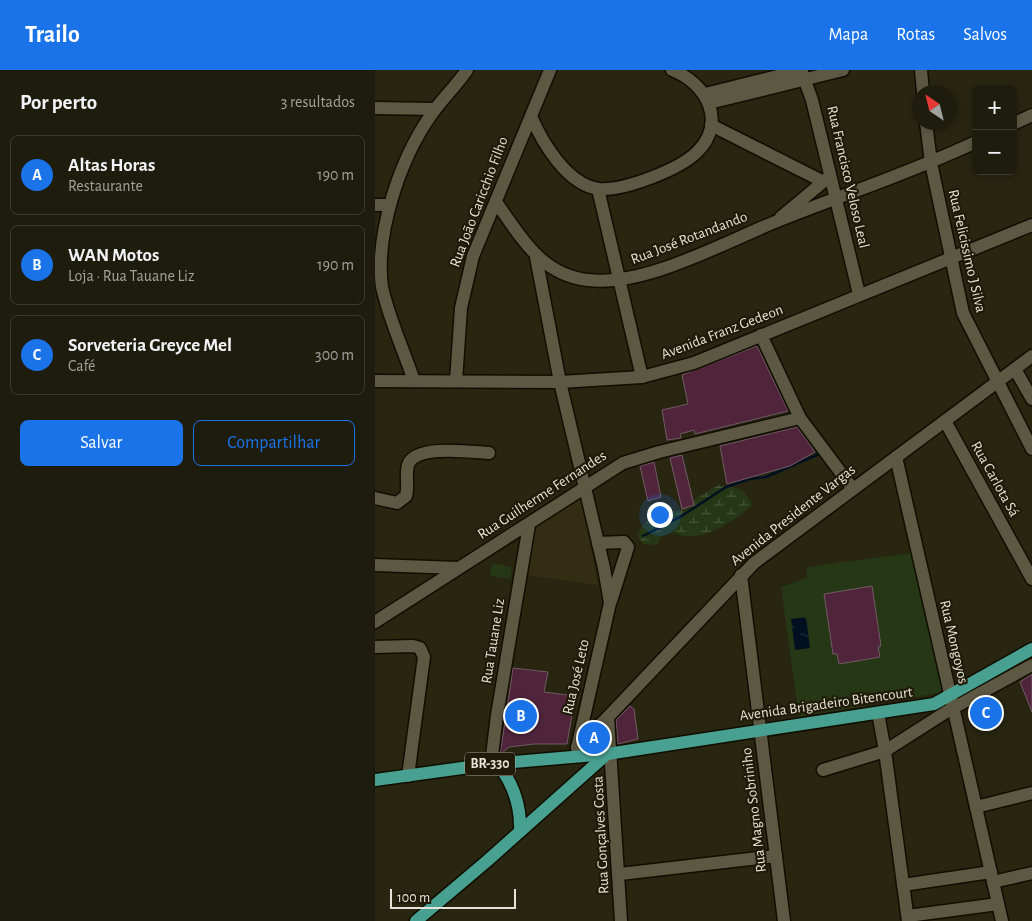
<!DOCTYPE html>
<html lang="pt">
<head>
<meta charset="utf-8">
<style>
  body { margin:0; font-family:"Alegreya Sans",sans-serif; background:#262516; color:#f1f3f6 }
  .controls { position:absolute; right:15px; top:15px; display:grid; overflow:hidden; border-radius:8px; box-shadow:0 2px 8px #0003 }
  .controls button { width:45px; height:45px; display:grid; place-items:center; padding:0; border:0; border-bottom:1px solid #3c3a2e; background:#1e1c0d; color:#f1f3f6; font:25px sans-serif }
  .compass { position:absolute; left:537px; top:15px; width:45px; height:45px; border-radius:50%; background:#1e1c0d; box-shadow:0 2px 8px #0003; rotate:325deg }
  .scale { position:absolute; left:15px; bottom:12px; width:126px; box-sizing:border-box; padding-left:5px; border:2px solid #e5e3d7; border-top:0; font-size:14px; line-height:18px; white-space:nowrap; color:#e5e3d7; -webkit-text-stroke:4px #1f1b08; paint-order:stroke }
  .you { position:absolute; left:284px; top:444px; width:18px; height:18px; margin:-12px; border:4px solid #fff; border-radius:50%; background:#1a73e8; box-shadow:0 0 0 8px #1a73e833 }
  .badge { display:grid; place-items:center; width:32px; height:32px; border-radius:50%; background:#1a73e8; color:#fff; font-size:16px; font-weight:700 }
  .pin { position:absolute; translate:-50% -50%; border:2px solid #fff; box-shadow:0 1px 5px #0006 }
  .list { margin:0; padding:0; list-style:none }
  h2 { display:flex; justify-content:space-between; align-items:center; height:65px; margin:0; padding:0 20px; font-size:21px }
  h2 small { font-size:16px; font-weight:400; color:#a1a19d }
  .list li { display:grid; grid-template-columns:32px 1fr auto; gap:15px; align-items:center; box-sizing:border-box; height:80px; margin:0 10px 10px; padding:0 10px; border:1px solid #3c3a2e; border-radius:8px }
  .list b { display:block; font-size:19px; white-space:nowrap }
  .list p { margin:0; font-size:16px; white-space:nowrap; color:#a1a19d }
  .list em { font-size:16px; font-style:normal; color:#a1a19d }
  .actions { display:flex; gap:10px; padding:15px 20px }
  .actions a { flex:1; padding:11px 0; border:1px solid #1a73e8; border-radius:8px; text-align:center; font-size:18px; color:#1a73e8 }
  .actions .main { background:#1a73e8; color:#fff }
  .map { position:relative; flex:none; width:657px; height:851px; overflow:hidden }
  header { display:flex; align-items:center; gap:30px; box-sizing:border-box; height:70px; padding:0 25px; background:#1a73e8; color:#fff }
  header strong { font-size:24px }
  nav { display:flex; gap:28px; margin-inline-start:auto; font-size:18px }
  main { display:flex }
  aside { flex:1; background:#1e1c0d }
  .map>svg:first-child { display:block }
</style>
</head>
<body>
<header>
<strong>Trailo</strong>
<nav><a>Mapa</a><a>Rotas</a><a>Salvos</a></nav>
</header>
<main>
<aside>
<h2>Por perto<small>3 resultados</small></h2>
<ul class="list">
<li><span class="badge">A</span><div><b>Altas Horas</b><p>Restaurante</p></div><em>190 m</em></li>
<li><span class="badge">B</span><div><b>WAN Motos</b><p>Loja · Rua Tauane Liz</p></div><em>190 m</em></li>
<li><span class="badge">C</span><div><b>Sorveteria Greyce Mel</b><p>Café</p></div><em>300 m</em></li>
</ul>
<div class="actions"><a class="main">Salvar</a><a>Compartilhar</a></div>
</aside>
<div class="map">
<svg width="657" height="851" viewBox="0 0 657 851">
  <defs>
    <pattern id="wetland-marsh" width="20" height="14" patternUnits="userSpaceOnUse" patternTransform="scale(1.25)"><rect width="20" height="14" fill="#263715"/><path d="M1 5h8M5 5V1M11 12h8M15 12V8" fill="none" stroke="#455436"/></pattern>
    <pattern id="water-ripples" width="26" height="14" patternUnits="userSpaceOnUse" patternTransform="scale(1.25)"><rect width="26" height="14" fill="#001020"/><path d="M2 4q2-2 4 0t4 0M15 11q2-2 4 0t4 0" fill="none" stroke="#253340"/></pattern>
  </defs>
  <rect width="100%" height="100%" fill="#282511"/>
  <!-- built -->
  <path fill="#332e13" d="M204,428l3,3 16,84 -72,-10 5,-47z"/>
  <!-- wetland -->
  <path fill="url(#wetland-marsh)" d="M344,415c19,3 24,2 34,20 -21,17 -53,41 -81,27l-10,4 -6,9 -13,-1 -6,-9 4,-8 8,-7h9l12,-8 20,-4 7,-11z"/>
  <!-- park -->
  <g fill="#263715">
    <path d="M537,483l30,133 -3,7 -140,24 -18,-130 26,-9 -1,-11z"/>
    <path d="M117,493l20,4 -2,12 -20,-3z"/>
  </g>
  <!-- water -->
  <path fill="url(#water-ripples)" d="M431,547l4,31 -15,2 -4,-31z"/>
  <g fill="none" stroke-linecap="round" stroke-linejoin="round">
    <!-- stream -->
    <path stroke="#001020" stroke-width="2.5" d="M268,466l37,-19 46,-30 24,-8 16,-2 53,-23"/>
  </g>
  <!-- building -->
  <g fill="#50253b" stroke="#715b65">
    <path d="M382,276l31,65 -93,23 -1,-4 -14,4 1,4 -14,2 -5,-30 26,-6 -6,-29z"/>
    <path d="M422,357l18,25 -25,14 -63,18 -7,-38z"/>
    <path d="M307,385l12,50 -12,4 -12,-51z"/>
    <path d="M279,392l7,35 -13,4 -8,-35z"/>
    <path d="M497,516l9,60 -3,1 2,10 -41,7 -2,-10h-4l-9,-60z"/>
    <path d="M138,598l35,4 -4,20 31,4 -8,48h-33l-25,3 -9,8z"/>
    <path d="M657,604v38l-12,-30z"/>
    <path d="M611,630l13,23 -15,4 -9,-21z"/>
    <path d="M255,636l4,3 4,30 -20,5 -2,-24z"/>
  </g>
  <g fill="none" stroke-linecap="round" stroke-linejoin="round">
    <!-- minor casing -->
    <g stroke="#110e00" stroke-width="15">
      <g id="minor">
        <path d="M426,0l11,30 47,194"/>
        <path d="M546,0l2,22"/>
        <path d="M330,24l97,-24"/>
        <path d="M334,33l134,-33"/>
        <path d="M0,38l60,1"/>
        <path d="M156,46c11,26 36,69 68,73 25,2 82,-20 99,-38 29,-30 8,-68 -26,-81"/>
        <path d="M551,52l5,41 32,150 69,136"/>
        <path d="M638,54l19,-9"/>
        <path d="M336,55l111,56"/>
        <path d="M223,119l44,188"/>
        <path d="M121,132c25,35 45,73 92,78 56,7 135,-37 187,-58 67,-27 135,-49 201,-80"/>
        <path d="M0,135h14"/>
        <path d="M406,147l48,-40"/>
        <path d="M161,187l24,125 44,186 6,35 -33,145"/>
        <path d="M386,265l39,83 53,71"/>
        <path d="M640,299l17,30"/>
        <path d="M0,311l185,1 82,-5 52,-14 338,-138"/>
        <path d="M39,311c-10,-30 -25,-62 -32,-94 -7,-54 18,-128 49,-172 11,-16 25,-29 36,-45"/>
        <path d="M81,311l5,-73 12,-52 77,-186"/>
        <path d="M570,351l87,158"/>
        <path d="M521,387l106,464"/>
        <path d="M0,428l22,5 9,-7c3,-10 -1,-21 2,-31 7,-21 63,-13 81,-12"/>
        <path d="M223,473l26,-1 4,5 -17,54"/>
        <path d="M0,495l83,3"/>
        <path d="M366,505l43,346"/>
        <path d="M0,552l248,-159 36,-11 141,-34"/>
        <path d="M0,577l38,-1 7,2 4,9 -16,119"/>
        <path d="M503,643l7,38 23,170"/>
        <path d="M233,647l13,204"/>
        <path d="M202,677l31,-30 146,-154 278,-207"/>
        <path d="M116,694l6,-49 32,-190"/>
        <path d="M448,700l62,-19 61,-39 86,-47"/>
        <path d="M601,737l56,-14"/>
        <path d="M245,804l156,-18"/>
        <path d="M618,812l39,-9"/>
        <path d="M528,815l88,-13"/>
        <path d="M533,846l90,-12"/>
      </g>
    </g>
    <!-- major casing -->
    <g stroke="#110e00" stroke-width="15">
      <g id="major">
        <path d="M122,693c16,20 24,42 23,68"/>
        <path d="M0,710l116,-16 116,-10 327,-50 98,-55"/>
        <path d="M41,851l71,-60 120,-107"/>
      </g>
    </g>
    <!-- minor -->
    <use href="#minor" stroke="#5c5843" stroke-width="12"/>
    <!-- major -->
    <use href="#major" stroke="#47a090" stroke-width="12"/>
  </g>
  <g text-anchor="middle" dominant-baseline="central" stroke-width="4.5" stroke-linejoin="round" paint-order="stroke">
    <!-- shield labels -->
    <rect fill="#1f1b08" stroke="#aaa799" stroke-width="1" x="90" y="682.5" width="50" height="23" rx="4"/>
    <g font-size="14" font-weight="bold" fill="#e5e3d7">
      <text x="115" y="694">BR-330</text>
    </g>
    <!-- street labels -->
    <g font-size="15" fill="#e5e3d7" stroke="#1f1b08">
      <text transform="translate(473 107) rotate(77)">Rua Francisco Veloso Leal</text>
      <text transform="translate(104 132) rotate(-69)">Rua João Caricchio Filho</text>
      <text transform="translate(314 168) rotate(-21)">Rua José Rotandando</text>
      <text transform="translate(592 181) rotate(77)">Rua Felicissimo J Silva</text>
      <text transform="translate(347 262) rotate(-21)">Avenida Franz Gedeon</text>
      <text transform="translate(620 409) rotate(61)">Rua Carlota Sá</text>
      <text transform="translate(167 425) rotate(-33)">Rua Guilherme Fernandes</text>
      <text transform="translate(418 445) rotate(-38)">Avenida Presidente Vargas</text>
      <text transform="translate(118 571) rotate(-81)">Rua Tauane Liz</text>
      <text transform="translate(579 572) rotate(77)">Rua Mongoyos</text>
      <text transform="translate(201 607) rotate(-77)">Rua José Leto</text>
      <text transform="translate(451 634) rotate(-8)">Avenida Brigadeiro Bitencourt</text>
      <text transform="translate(379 740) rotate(-97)">Rua Magno Sobriniho</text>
      <text transform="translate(226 765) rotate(-93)">Rua Gonçalves Costa</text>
    </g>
  </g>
</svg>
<div class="controls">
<button>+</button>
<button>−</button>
</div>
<svg class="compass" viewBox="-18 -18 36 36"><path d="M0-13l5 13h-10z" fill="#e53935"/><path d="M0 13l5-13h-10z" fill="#a1a19d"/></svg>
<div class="scale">100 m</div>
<div class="you"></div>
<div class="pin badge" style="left:219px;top:668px">A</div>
<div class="pin badge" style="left:146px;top:646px">B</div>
<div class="pin badge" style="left:611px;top:643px">C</div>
</div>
</main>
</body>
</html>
